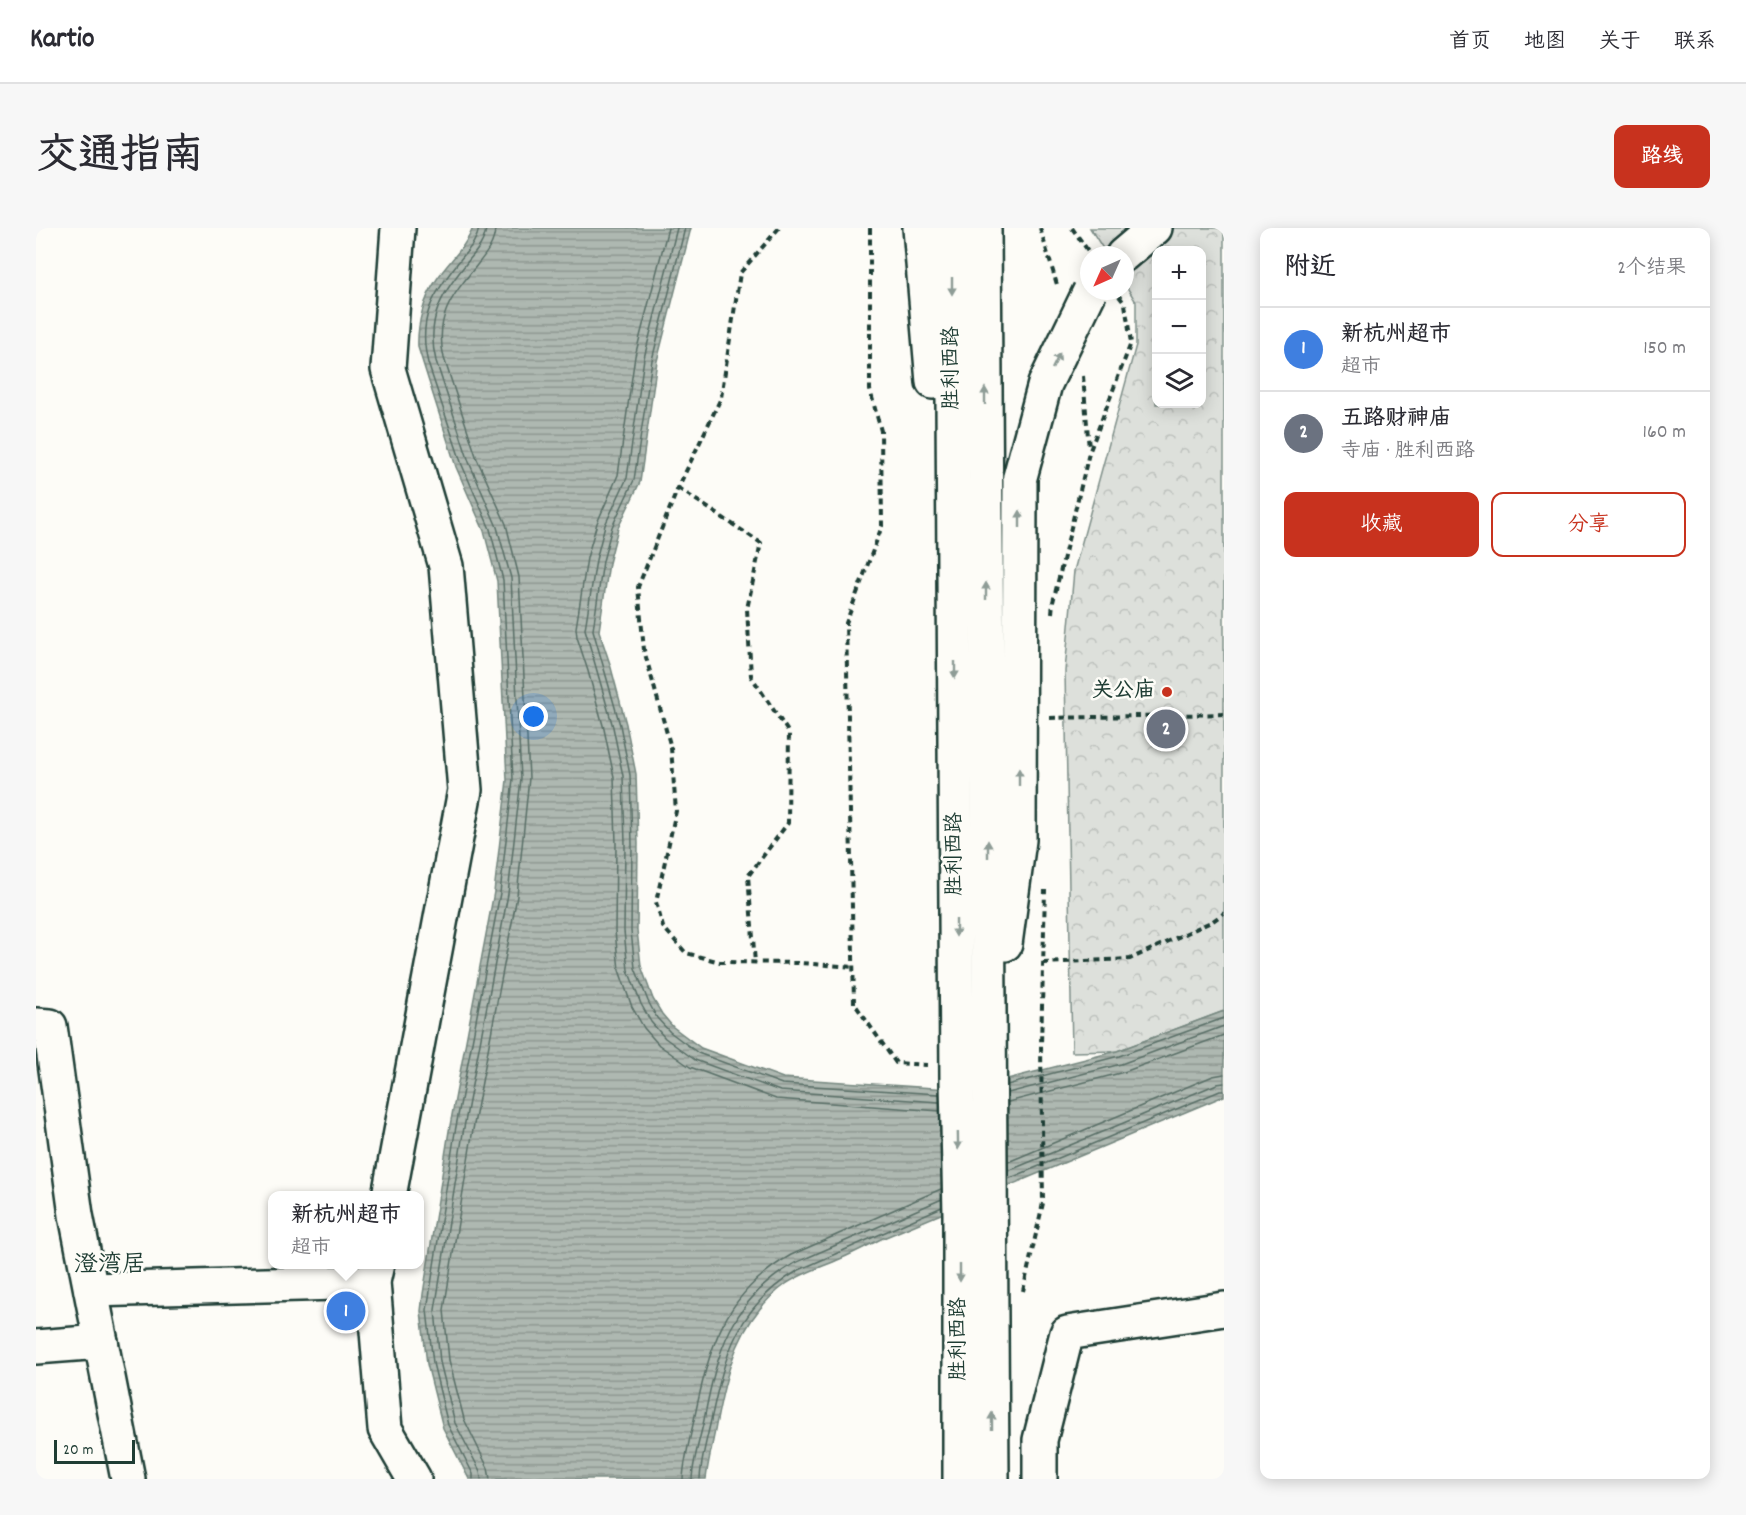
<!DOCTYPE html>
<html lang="zh">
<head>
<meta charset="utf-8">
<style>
  body { margin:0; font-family:Dekko,"LXGW WenKai TC",sans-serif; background:#f7f7f7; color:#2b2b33 }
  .controls { position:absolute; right:18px; top:18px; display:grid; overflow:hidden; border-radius:12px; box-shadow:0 3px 15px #0003 }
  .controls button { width:54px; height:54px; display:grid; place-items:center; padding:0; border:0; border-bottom:2px solid #e1e1e2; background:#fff; color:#2b2b33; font:30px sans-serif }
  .compass { position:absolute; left:1044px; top:18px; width:54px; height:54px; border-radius:50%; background:#fff; box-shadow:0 3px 15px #0003; rotate:225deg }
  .scale { position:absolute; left:18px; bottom:15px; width:81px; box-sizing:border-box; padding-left:6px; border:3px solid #1f3d34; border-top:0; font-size:16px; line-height:21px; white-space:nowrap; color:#1f3d34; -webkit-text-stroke:4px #fdfcf7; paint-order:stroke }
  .you { position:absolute; left:498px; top:489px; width:21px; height:21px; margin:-15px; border:4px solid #fff; border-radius:50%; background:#1a73e8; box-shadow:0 0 0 9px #1a73e833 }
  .badge { display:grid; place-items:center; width:39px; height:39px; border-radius:50%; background:#c8321e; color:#fff; font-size:20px; font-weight:700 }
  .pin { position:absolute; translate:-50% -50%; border:3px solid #fff; box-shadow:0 2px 6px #0006 }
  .popup { position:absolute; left:232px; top:963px; width:156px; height:78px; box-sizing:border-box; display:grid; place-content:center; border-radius:12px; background:#fff; filter:drop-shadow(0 2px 4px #0005); font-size:20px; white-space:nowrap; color:#7c7c81 }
  .popup b { font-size:22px; color:#2b2b33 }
  .popup::after { content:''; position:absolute; left:50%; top:100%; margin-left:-12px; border:12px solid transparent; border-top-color:#fff }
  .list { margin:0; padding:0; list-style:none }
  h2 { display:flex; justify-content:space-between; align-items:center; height:78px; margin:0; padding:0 24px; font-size:26px }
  h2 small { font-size:20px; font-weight:400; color:#7c7c81 }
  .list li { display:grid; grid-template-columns:39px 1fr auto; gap:18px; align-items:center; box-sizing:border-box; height:84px; padding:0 24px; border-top:2px solid #e1e1e2 }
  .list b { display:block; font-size:22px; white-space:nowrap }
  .list p { margin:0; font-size:20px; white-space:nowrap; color:#7c7c81 }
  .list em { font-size:20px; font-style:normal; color:#7c7c81 }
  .actions { display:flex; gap:12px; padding:18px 24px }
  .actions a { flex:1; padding:14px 0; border:2px solid #c8321e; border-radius:12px; text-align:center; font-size:21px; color:#c8321e }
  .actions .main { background:#c8321e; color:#fff }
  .icon { flex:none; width:33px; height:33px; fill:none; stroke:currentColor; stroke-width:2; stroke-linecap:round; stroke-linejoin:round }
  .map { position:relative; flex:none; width:1188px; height:1251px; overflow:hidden; border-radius:12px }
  header { display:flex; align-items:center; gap:36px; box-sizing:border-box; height:84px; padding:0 30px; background:#fff; border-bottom:2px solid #e1e1e2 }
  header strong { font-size:28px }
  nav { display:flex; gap:33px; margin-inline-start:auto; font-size:21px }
  .intro { display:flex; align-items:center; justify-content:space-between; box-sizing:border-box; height:144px; padding:0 36px }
  h1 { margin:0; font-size:42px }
  .button { padding:15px 27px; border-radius:12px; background:#c8321e; color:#fff; font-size:21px; font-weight:700 }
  main { display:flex; gap:36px; padding:0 36px }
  aside { flex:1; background:#fff; border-radius:12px; box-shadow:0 3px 15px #0003 }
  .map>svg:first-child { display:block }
</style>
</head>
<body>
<header>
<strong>Kartio</strong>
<nav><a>首页</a><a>地图</a><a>关于</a><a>联系</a></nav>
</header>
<div class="intro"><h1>交通指南</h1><a class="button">路线</a></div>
<main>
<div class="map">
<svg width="1188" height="1251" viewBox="0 0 1188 1251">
  <defs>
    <pattern id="park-crowns" width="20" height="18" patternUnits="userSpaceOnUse" patternTransform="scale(1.5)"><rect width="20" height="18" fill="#dde0db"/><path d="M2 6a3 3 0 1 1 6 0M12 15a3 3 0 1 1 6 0" fill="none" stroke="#bdc1bd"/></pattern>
    <pattern id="water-rules" width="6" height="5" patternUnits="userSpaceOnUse" patternTransform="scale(1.5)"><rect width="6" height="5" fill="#aeb8b1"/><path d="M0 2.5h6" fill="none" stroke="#8d9791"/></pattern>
  </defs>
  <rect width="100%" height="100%" fill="#fdfcf7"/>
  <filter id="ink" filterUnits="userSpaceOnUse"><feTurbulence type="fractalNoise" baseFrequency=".0167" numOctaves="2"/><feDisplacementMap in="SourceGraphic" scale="12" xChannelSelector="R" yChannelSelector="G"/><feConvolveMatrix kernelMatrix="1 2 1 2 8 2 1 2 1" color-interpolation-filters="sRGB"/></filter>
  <g filter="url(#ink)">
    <!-- park -->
    <path fill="url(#park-crowns)" stroke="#7e8e88" stroke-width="1.5" fill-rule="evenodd" d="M1054,0h134v783l-107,40 -45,1 -7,-381 9,-100 62,-226v-43l-11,-18v-29h-18zM1120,22h46v154h-46z"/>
    <!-- water -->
    <path fill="url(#water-rules)" stroke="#75877f" stroke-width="1.5" d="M437,0h218l-34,133 -17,121 -22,46 -9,35 -10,68 11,33 16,60 10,50 2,70 -1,86 4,36 12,33 9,15 11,13 28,21 82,30 181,12 153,-39 107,-40v85l-343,143c-14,7 -27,14 -41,20 -18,8 -38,14 -54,25 -48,35 -59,86 -70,141 -3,18 -8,36 -10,54h-237l-26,-51 -16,-64 -6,-53 2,-17 26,-163 45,-239 13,-112 -10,-199 -13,-50 -28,-64 -38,-120c-1,-24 6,-49 19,-68 12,-18 28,-31 36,-51z"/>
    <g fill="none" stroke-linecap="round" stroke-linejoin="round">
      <!-- shore -->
      <g stroke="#586e66" stroke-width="1.5">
        <path d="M632,0l-33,128 -17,119 -21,48 -10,35 -11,70 1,9 11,34 16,58 10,48 2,67 -1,87 4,39 13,37 12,21 15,17 31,22 86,32 164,12"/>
        <path d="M641,0l-33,130 -17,120 -22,47 -9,35 -11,69 28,98 10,49 2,68 -1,87 4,39 13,34 10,18 14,16 30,22 85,31 159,11"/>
        <path d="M649,0l-33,132 -18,120 -22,47 -9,34 -10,69 27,95 10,50 2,69 -1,87 4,37 13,33 9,17 13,14 28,21 84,31 157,10"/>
        <path d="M971,857l112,-29 105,-38"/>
        <path d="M972,865l113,-29 103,-38"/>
        <path d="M972,874l116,-30 100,-37"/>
        <path d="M972,934l205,-86 11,-2"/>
        <path d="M972,943l209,-87 7,-1"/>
        <path d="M972,951l212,-88h4"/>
        <path d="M437,1251v-5l-25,-49 -15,-62 -6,-53 28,-178 45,-239 13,-114 -10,-199 -13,-51 -28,-64 -34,-102c-11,-45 5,-69 32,-103 8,-10 17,-19 19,-32"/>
        <path d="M445,1251l-1,-8 -25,-48 -15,-61 -5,-52 28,-177 45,-239 13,-115 -10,-201 -14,-51 -28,-65 -33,-101c-11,-44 7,-68 33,-101 8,-9 16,-19 17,-32"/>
        <path d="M454,1251l-2,-11 -24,-49 -15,-59 -5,-50 28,-175 45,-239 12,-118 -10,-201 -13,-53 -29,-65 -33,-101c-10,-41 8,-62 33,-93 9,-11 18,-22 18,-37"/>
        <path d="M647,1251c1,-20 7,-40 11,-59 15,-72 29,-126 97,-165l150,-66"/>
        <path d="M656,1251c1,-19 8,-40 12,-59 13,-69 27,-120 91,-157l147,-64"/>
        <path d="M664,1251c1,-20 7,-40 11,-59 14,-66 26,-114 88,-150l143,-63"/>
      </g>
      <!-- minor casing -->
      <g stroke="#1f3d34" stroke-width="38">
        <g id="minor">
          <path d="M0,797l14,1 26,189 52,264"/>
          <path d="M353,968l76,-406 -19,-224 -58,-197 10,-141"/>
          <path d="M341,1036l-4,18 12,147 29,50"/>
          <path d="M55,1062l282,-8"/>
          <path d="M0,1119l65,-5"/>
          <path d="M1004,1251v-39l27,-107 157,-24"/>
        </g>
      </g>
      <!-- major casing -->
      <g stroke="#1f3d34" stroke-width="38">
        <g id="major">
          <path d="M884,0l13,154"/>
          <path d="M916,0l5,854 3,132v265"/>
          <path d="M948,0l8,1251"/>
          <path d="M1087,27l32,-27"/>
          <path d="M969,716l14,-104 1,-363"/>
        </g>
      </g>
      <!-- path -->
      <g stroke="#1f3d34" stroke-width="4" stroke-dasharray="6 4.5" stroke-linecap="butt">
        <path d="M743,0l-39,45 -19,125 -43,90 -40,99 6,63 27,98 5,63 -20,91 7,25 23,26 34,9 81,1 52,4"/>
        <path d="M834,0v162l11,41 1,95 -36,97 8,380 42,60 31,2"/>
        <path d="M1004,0l18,60"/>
        <path d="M1036,0l19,27"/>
        <path d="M1047,148l6,73"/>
        <path d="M642,260l83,55 -14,66 4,67 38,57 -1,90 -40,53 7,87"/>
        <path d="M1016,385l1,-11 36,-149 42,-110 -6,-39 -6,-8"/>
        <path d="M1014,490l174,-4"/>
        <path d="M1007,735l87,-4 83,-38 11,-8"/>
        <path d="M987,1063l20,-88 -2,-158 4,-155"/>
      </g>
      <!-- minor -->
      <use href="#minor" stroke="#fdfcf7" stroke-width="33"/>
      <!-- major -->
      <use href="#major" stroke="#fdfcf7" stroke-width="33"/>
      <!-- major-bridge casing -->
      <g stroke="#1f3d34" stroke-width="38" stroke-linecap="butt">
        <path id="major-bridge" d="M984,249l25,-93 45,-93"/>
      </g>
      <!-- major-bridge -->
      <use href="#major-bridge" stroke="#fdfcf7" stroke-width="33"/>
    </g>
    <!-- one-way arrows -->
    <defs><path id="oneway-solid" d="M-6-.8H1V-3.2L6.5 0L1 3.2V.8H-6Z" transform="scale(1.5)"/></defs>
    <g fill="#8e9c96">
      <use href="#oneway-solid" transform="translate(916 58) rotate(90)"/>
      <use href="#oneway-solid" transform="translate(1020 133) rotate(-64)"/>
      <use href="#oneway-solid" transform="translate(949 168) rotate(-90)"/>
      <use href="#oneway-solid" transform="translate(984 291) rotate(-90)"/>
      <use href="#oneway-solid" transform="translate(950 363) rotate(-90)"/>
      <use href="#oneway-solid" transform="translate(919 442) rotate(90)"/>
      <use href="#oneway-solid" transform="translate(983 549) rotate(-90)"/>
      <use href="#oneway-solid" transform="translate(952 621) rotate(-90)"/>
      <use href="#oneway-solid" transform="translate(920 700) rotate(90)"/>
      <use href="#oneway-solid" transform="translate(922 913) rotate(89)"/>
      <use href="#oneway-solid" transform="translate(924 1045) rotate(90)"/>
      <use href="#oneway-solid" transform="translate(956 1193) rotate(-90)"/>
    </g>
  </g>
  <!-- markers -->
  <circle fill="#c8321e" stroke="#fdfcf7" stroke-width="2" cx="1131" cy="464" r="6"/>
  <g text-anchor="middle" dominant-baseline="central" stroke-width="5" stroke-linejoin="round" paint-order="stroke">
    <!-- street labels -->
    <g font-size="21" fill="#1f3d34" stroke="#fdfcf7">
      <text transform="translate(917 140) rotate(-90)">胜利西路</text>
      <text transform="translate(920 626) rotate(-90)">胜利西路</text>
      <text transform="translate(924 1111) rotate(-90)">胜利西路</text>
    </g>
    <!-- poi labels -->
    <g font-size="21" font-weight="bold" fill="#1f3d34" stroke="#fdfcf7" text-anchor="end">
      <text x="1119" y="464">关公庙</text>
    </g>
    <!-- quarter labels -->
    <g font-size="24" fill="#1f3d34" stroke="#fdfcf7">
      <text x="74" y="1038">澄湾居</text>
    </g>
  </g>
</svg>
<div class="controls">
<button>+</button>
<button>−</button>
<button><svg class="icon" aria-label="layers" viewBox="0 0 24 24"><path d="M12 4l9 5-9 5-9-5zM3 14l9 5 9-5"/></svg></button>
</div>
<svg class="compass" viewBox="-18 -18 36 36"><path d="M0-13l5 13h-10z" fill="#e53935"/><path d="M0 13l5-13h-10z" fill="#7c7c81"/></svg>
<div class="scale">20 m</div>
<div class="you"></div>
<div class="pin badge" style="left:310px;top:1083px;background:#3f7fe0">1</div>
<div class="popup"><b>新杭州超市</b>超市</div>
<div class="pin badge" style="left:1130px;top:501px;background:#6b7280">2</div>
</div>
<aside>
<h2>附近<small>2个结果</small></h2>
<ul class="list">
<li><span class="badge" style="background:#3f7fe0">1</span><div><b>新杭州超市</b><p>超市</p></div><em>150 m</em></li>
<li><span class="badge" style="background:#6b7280">2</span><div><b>五路财神庙</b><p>寺庙 · 胜利西路</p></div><em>160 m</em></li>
</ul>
<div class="actions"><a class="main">收藏</a><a>分享</a></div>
</aside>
</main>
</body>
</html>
